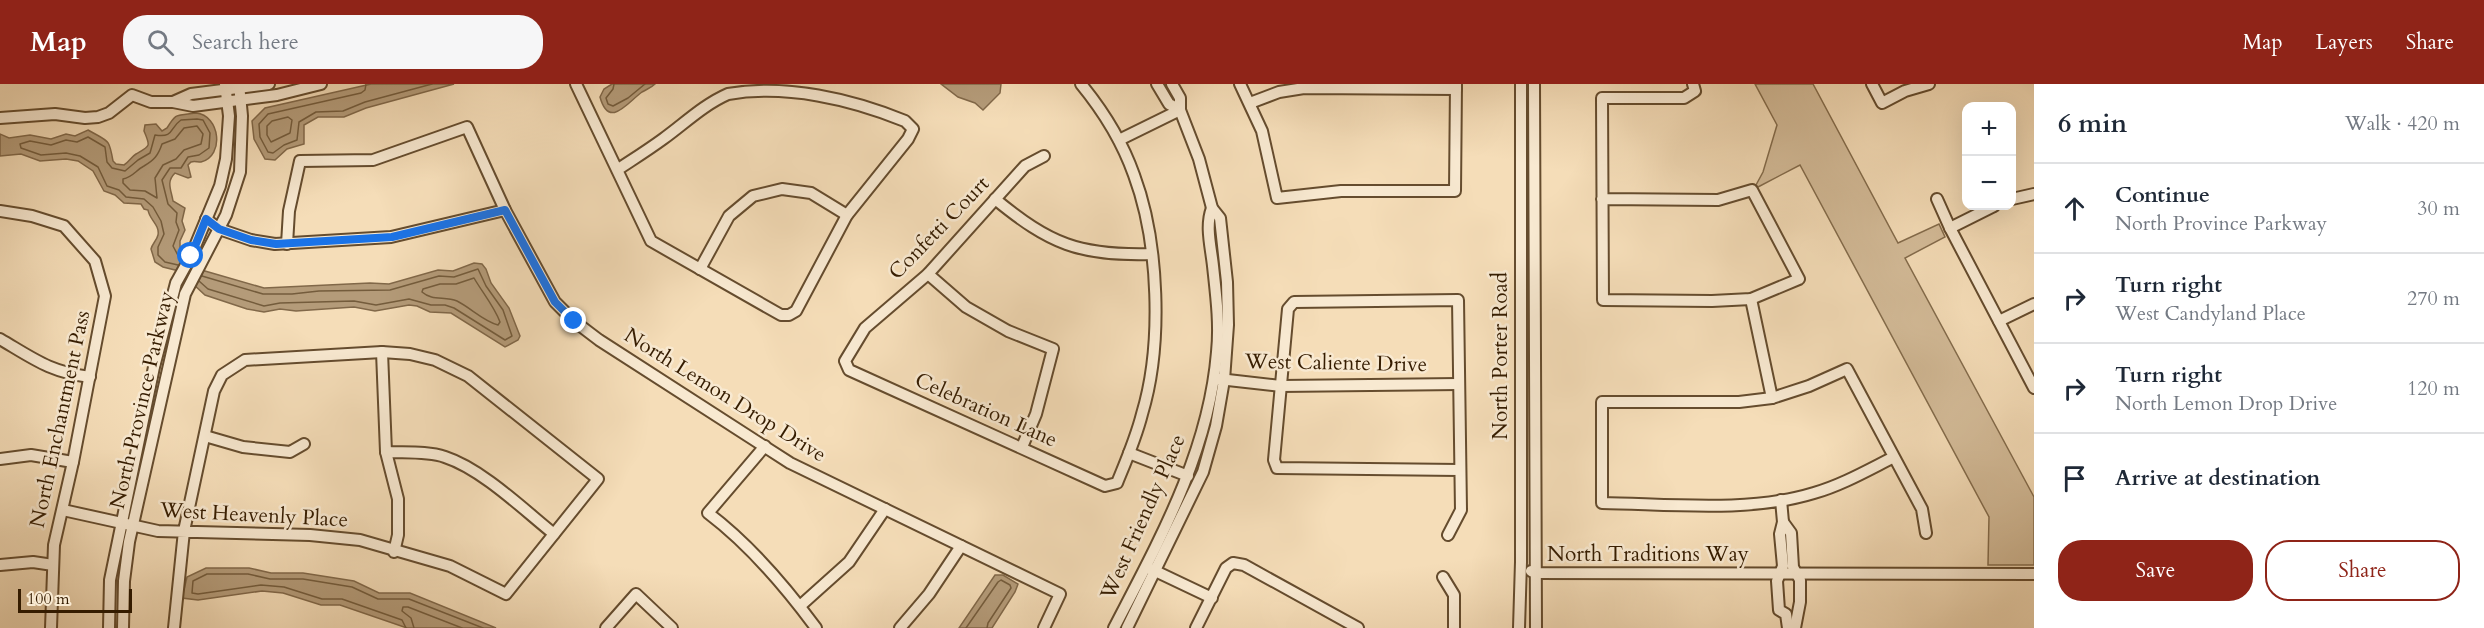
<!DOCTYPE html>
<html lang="en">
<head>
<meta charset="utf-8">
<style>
  body { margin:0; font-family:Cardo,serif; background:#f6f6f7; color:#1f2937 }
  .controls { position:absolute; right:18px; top:18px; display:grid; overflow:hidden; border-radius:12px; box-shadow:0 6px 24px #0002 }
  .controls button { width:54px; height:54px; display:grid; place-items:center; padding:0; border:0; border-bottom:2px solid #e0e1e3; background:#fff; color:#1f2937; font:30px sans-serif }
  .scale { position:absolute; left:18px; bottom:15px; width:114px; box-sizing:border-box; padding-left:6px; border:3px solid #351c00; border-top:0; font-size:16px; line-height:21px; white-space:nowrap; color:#351c00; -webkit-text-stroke:4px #f8e9d1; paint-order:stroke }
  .stop { position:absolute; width:18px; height:18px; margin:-14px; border:4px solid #1a73e8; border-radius:50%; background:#fff }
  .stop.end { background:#1a73e8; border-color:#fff; box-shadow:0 2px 6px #0008 }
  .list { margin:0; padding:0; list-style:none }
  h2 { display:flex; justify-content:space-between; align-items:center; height:78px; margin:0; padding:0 24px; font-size:26px }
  h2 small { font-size:20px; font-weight:400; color:#747a83 }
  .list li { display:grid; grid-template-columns:39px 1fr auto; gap:18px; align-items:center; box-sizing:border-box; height:90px; padding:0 24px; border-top:2px solid #e0e1e3 }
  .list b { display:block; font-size:22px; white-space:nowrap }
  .list p { margin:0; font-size:20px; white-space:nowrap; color:#747a83 }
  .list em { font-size:20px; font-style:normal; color:#747a83 }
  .actions { display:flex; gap:12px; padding:18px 24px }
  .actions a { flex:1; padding:14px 0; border:2px solid #8f2418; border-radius:24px; text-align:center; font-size:21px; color:#8f2418 }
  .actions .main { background:#8f2418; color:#fff }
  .icon { flex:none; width:33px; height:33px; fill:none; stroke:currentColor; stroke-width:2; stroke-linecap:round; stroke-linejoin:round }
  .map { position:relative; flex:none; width:2034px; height:544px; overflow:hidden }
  header { display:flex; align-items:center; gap:36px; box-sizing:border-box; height:84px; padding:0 30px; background:#8f2418; color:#fff }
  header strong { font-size:28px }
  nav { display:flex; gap:33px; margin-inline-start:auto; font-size:21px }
  .search { width:420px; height:54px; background:#f6f6f7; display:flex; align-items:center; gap:15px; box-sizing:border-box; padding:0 21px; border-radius:24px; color:#747a83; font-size:22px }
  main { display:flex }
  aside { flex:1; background:#fff }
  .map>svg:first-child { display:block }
</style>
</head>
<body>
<header>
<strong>Map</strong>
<div class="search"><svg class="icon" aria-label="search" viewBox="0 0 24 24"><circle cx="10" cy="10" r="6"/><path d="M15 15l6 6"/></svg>Search here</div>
<nav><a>Map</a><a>Layers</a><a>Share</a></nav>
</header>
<main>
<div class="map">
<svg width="2034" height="544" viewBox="0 0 2034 544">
  <rect width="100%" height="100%" fill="#f5ddb8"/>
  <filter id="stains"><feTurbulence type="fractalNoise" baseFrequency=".00333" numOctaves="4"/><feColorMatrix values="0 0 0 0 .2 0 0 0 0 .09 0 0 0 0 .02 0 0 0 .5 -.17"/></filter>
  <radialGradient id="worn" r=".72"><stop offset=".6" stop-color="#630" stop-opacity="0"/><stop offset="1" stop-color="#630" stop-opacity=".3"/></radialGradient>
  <!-- green -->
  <path fill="#d4bc99" stroke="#846c4c" stroke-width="1.5" d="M1755,0h58l85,159 41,-19 6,13 -40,21 129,239v68h-46l1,-48 -189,-352 -42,22 -2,-2 7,-13 14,-47z"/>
  <!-- water -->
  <g fill="#b49b79" stroke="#816849" stroke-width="1.5">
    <path d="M371,0h83l-88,24 -22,9h-26l-14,8v19l-17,5 -12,11 -10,-1 -11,-20 -2,-18 13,-13z"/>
    <path d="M612,0h43c-4,4 -8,5 -13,8 -14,10 -33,38 -42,5l4,-8z"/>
    <path d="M941,0h60l-1,9 -17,17 -8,-7 -17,-6z"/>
    <path d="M196,29c24,2 29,43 5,49 -4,0 -7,-1 -10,0l-3,3 3,12 -3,1 -13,-5c-9,9 -4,16 -2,28l12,7 -3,13 3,9 -5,11v8l7,10 18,12 59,17 106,-5 19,1 49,-14 15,1 21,-8 8,1 4,5 5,14 18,25 11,28 -2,4 -13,7 -54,-34 -21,-1 -13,-6 -8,-1 -34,6 -21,-4 -58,4 -16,-2 -16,3 -17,-3 -42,-14 -26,-24 -16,-4 -8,-5 -4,-13c1,-5 6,-9 7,-14 2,-10 -9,-16 -10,-25l-4,-1 -3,-5 -17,-1 -9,-8 -11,-4 -11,-20 -15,-10 -12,-2 -26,2 -19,-7 -21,2v-22l9,4 21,-3 21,4 15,-5 9,2 13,-6c21,12 21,8 25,31l3,3 8,1c5,-3 7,-8 12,-11 14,-8 15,-7 8,-23l1,-6 11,-1 6,7 5,-3c10,-16 9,-12 29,-15z"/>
    <path d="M206,484h43l22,5h32l51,8 25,12h31l86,35h-89l-67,-23h-19l-38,-12 -21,-2 -64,9 -16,-2 5,-21z"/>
    <path d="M995,491h8l15,9 -3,8 -23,36h-33z"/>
  </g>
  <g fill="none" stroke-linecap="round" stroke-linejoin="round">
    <!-- shore -->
    <g stroke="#745c3c" stroke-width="1.5">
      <path d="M366,0l-1,6 -4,3 -93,21 -9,10 1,13 8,15 5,1 11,-8 13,-5 2,-18 17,-10 27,-1 22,-9 67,-18"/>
      <path d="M614,0l-1,5 -7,9 2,6 5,2 15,-8 17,-14"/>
      <path d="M288,33l4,3 -2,13 -19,9 -4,-7v-9l5,-5z"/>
      <path d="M197,42l6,8 -2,10 -17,6 -8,9 -13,6 -8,13 2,20 -12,-7 -15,-1 -7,-7v-4c10,-2 13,-9 21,-13 10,-6 14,-10 18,-22l13,-5 9,-11z"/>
      <path d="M178,181l-13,-3 -7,-7v-8l6,-13 -3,-13 -8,-14 -9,-8 -18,-2 -7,-7 -12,-4 -9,-19 -18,-11 -14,-3 -25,2 -20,-7 -1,-4 10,-3 21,4 15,-5 11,2 11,-5 17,10 2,15 5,6 13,3 13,-11 12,-7 5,-18c20,3 14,-7 26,-15l16,-1 6,1 7,13 -1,15 -10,7 -11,2 -7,11h-11l-8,12 6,24 9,9 -1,9 3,8 -6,16 8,15"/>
      <path d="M474,194c8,14 20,28 26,44l-2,3c-15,-4 -27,-17 -41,-24 -12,-5 -25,0 -35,-9l1,-3 17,-5h16z"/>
      <path d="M199,197l9,8 56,17 16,-3 74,-2 22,4 33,-6 22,6h14l9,3 51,32 7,-4 -9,-26 -17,-24 -8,-17 -24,8 -15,-1 -49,14 -71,1 -27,3h-29l-61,-18"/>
      <path d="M406,544l-4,-8 -60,-21h-20l-38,-12 -23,-2 -63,9 -6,-1 1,-12 14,-7h41l22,5h33l49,8 26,12h31l74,29"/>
      <path d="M414,544l-3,-10 -9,-7 1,-4h5l54,21"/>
      <path d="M966,544l32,-46 3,-2 9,5 1,3 -23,35 -1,5"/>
    </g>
    <!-- minor casing -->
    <g stroke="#654c2e" stroke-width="14">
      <g id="minor">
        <path d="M576,0l75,157 130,74h8l7,-4 51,-96 61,-76 5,-10 -8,-8c-54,-22 -119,-37 -177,-27 -25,11 -44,30 -65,45 -15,11 -31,21 -46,31"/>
        <path d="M1157,0l12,20 11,6"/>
        <path d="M1240,0l22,47 15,67 64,-7h114l1,-107"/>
        <path d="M1534,0l2,544"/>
        <path d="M1872,0l10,19 23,-12 24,-7"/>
        <path d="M173,18l18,-8 78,-10"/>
        <path d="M1250,19l29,-11 25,-4 152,1"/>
        <path d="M0,34l55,-4 30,4 13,-1 11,-4 23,-18 19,7h22l20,4 84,-11 44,-11"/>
        <path d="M1119,56l61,-30"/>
        <path d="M1044,72l-19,10 -97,108 -63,54 -20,33 4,9 256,116 12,-3c9,-22 19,-45 25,-69 21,-69 17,-172 -8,-239 -12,-34 -30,-63 -53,-91"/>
        <path d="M995,115c55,45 84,57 156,55"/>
        <path d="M1602,115l116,1 34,-10 47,89 -48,20 -39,2 -109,-1 -1,-202h82l11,-7 -2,-7"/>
        <path d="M1937,115l13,29 84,160"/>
        <path d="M2012,115l22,-5"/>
        <path d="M0,127l32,5 32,10 31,35 10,35 -32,166 -19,83 -3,83"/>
        <path d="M206,135l13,10 32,11 24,4 116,-7 114,-27"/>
        <path d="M1950,144l44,-22"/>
        <path d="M287,160l2,-33 11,-50 73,-1 94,-33 38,83 50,92 19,19 25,19 191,123 270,131 -16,34"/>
        <path d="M700,185l29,-53 24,-20 29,-7 29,4 36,22"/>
        <path d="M928,190l38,33 42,24 45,18 -17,65 -14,33"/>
        <path d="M1751,215l21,99"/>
        <path d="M1999,237l35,-17"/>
        <path d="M0,255c34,20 50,33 90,38"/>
        <path d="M382,268l4,100 12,47v36l-4,17"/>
        <path d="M1219,295l62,7 178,-2"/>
        <path d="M205,352l38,11 47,5 14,-8"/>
        <path d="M765,362l-57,67c41,31 77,73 108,115"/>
        <path d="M386,368c19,1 41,-1 59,5 37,12 79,53 109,77"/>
        <path d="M1129,369l59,23"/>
        <path d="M1894,373c-26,13 -52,28 -80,36 -65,20 -145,11 -212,10v-101h137l33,-4 37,-12 38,-17 75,140 4,24"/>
        <path d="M0,375l31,-4 42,7"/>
        <path d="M1781,416l2,22 -3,12 3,32 -6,15 2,29 7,4 2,14"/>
        <path d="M63,426l95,21 152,4 50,5 90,26 56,28 92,-115 -130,-103 -33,-16 -25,-6 -28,-2 -137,8 -23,15 -8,16 -30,140 -10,97"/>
        <path d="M1783,438l8,11 2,34 7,13v22l-5,26"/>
        <path d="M1448,451l13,-25 -3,-210 -164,2 -6,7 -14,151 3,8 182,2"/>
        <path d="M0,481l33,-3 20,3"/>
        <path d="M1151,485l61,29"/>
        <path d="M1531,487l5,2 498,1"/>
        <path d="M1443,493l11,18v33"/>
        <path d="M800,522l49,-44 36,-53"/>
        <path d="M109,544l1,-48 44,-213 22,-84 15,-27 29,-70 6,-27 3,-43 -4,-32"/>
        <path d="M123,544l1,-47 5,-39 56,-248 41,-79 14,-43 2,-56 -3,-32"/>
        <path d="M606,544l30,-34 36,34"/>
        <path d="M900,544l29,-34 32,-48"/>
        <path d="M1114,544c45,-87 95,-176 103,-276 3,-28 -1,-58 -4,-86 -2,-19 -8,-40 -1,-58"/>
        <path d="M1127,544l76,-156 13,-46 8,-46 4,-55 -1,-43 -7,-64 -8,-10 -13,-49 -19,-49v-12l-8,-14"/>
        <path d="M1196,544l30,-60 7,-5 11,2 114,63"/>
        <path d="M1519,544l2,-66v-478"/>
      </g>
    </g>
    <!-- minor -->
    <use href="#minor" stroke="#f8e9d1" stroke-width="10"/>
  </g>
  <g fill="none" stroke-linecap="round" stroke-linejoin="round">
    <!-- route -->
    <path stroke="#1a73e8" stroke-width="8" d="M191,172l15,-37 13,10 32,11 25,4 116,-7 113,-27 50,92 19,19"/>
  </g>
  <g text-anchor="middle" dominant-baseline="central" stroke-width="5" stroke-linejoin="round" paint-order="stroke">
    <!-- street labels -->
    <g font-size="21" fill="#351c00" stroke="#f8e9d1">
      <text transform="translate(939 144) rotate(-46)">Confetti Court</text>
      <text transform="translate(1500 272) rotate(-90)">North Porter Road</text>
      <text transform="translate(1336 279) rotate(1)">West Caliente Drive</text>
      <text transform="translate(725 311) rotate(32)">North Lemon Drop Drive</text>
      <text transform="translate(142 316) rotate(-77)">North Province Parkway</text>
      <text transform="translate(986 326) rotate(24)">Celebration Lane</text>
      <text transform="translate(60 335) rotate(-78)">North Enchantment Pass</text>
      <text transform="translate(254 431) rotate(3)">West Heavenly Place</text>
      <text transform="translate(1143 433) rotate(-66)">West Friendly Place</text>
      <text x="1648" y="470">North Traditions Way</text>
    </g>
  </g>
  <rect width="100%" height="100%" filter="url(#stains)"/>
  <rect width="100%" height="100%" fill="url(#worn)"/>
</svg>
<div class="controls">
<button>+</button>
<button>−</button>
</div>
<div class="scale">100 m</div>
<div class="stop" style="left:191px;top:172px"></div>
<div class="stop end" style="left:574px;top:237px"></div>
</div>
<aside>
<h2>6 min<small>Walk · 420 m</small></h2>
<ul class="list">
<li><svg class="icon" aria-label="ahead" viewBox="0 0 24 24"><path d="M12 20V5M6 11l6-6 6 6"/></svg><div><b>Continue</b><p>North Province Parkway</p></div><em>30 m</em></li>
<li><svg class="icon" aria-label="right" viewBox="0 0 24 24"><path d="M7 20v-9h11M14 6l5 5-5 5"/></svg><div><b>Turn right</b><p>West Candyland Place</p></div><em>270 m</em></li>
<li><svg class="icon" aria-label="right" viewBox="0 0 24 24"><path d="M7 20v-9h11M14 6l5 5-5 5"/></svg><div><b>Turn right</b><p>North Lemon Drop Drive</p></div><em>120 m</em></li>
<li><svg class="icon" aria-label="arrive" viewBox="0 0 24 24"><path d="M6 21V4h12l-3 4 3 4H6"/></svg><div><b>Arrive at destination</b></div></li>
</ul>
<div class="actions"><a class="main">Save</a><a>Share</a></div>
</aside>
</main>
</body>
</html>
